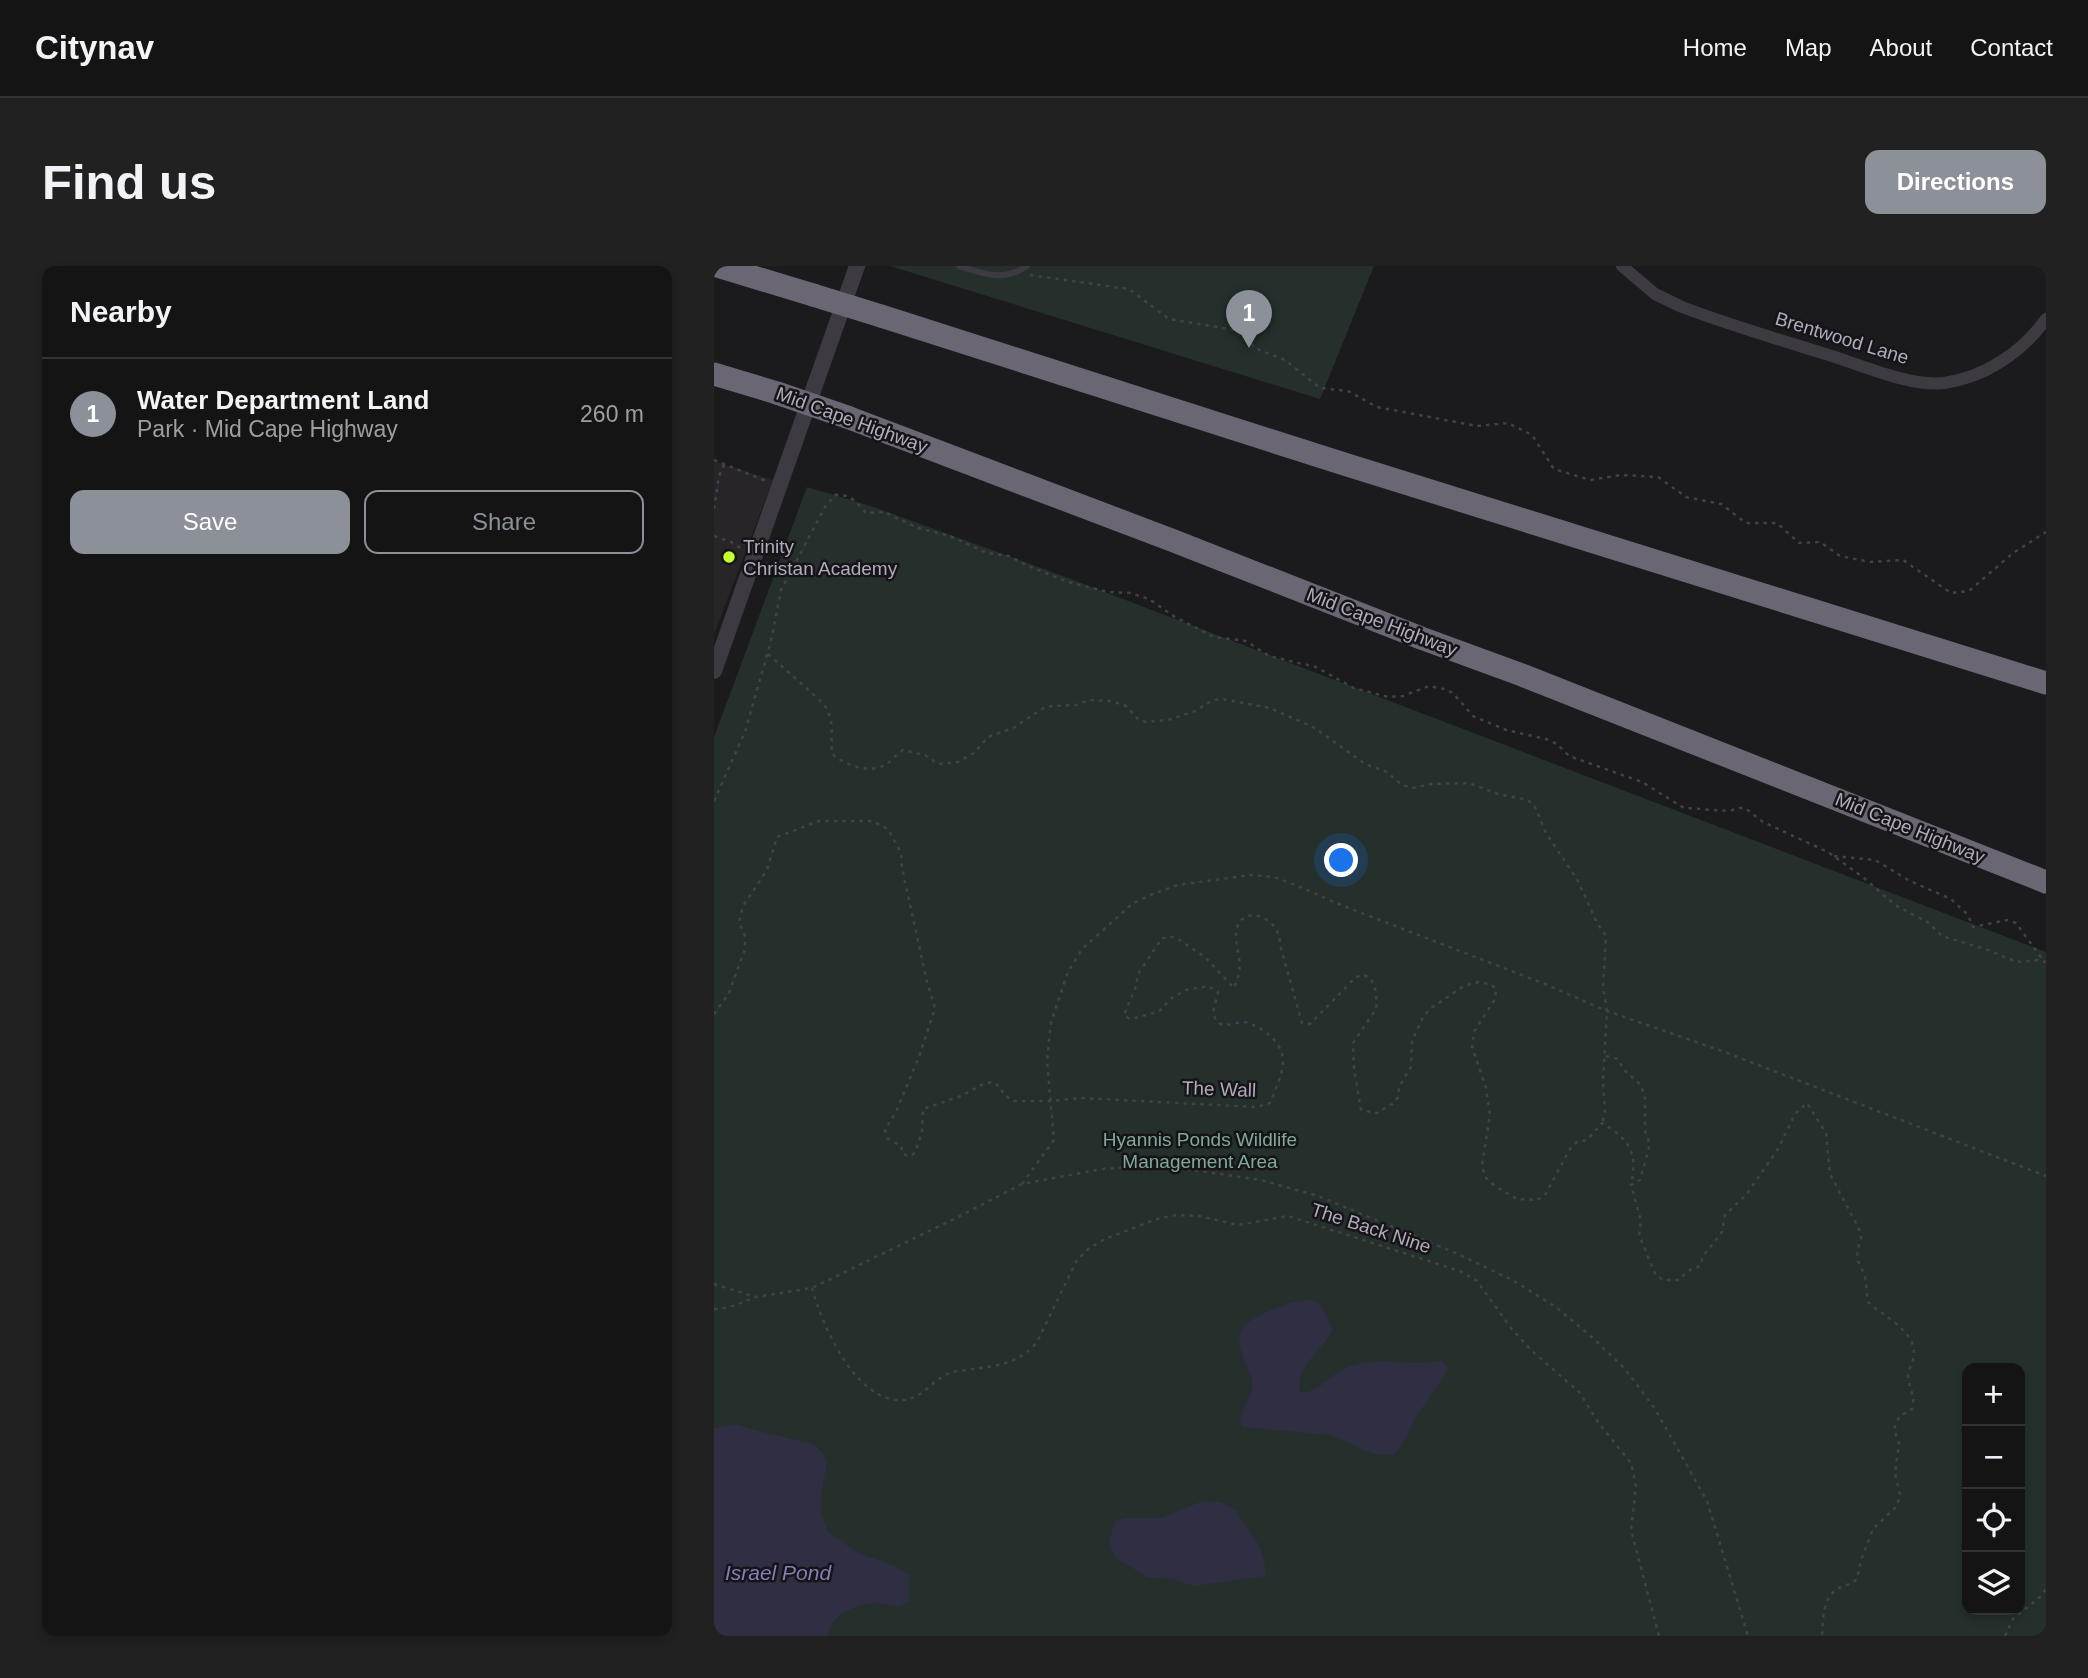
<!DOCTYPE html>
<html lang="en">
<head>
<meta charset="utf-8">
<style>
  body { margin:0; font-family:Helvetica,sans-serif; background:#212122; color:#f1f3f6 }
  .controls { position:absolute; right:21px; bottom:21px; display:grid; overflow:hidden; border-radius:14px; box-shadow:0 4px 10px #0003 }
  .controls button { width:63px; height:63px; display:grid; place-items:center; padding:0; border:0; border-bottom:2px solid #333334; background:#141415; color:#f1f3f6; font:35px sans-serif }
  .you { position:absolute; left:628px; top:595px; width:24px; height:24px; margin:-18px; border:5px solid #fff; border-radius:50%; background:#1a73e8; box-shadow:0 0 0 10px #1a73e833 }
  .badge { display:grid; place-items:center; width:46px; height:46px; border-radius:50%; background:#8c9099; color:#fff; font-size:23px; font-weight:700 }
  .pin { position:absolute; translate:-50% -58px; filter:drop-shadow(0 2px 4px #0008) }
  .pin::after { content:''; position:absolute; top:37px; width:24px; height:21px; background:inherit; clip-path:polygon(0 0,100% 0,50% 100%) }
  .list { margin:0; padding:0; list-style:none }
  h2 { display:flex; justify-content:space-between; align-items:center; height:91px; margin:0; padding:0 28px; font-size:30px }
  h2 small { font-size:23px; font-weight:400; color:#9d9ea0 }
  .list li { display:grid; grid-template-columns:46px 1fr auto; gap:21px; align-items:center; box-sizing:border-box; height:112px; padding:0 28px; border-top:2px solid #333334 }
  .list b { display:block; font-size:26px; white-space:nowrap }
  .list p { margin:0; font-size:23px; white-space:nowrap; color:#9d9ea0 }
  .list em { font-size:23px; font-style:normal; color:#9d9ea0 }
  .actions { display:flex; gap:14px; padding:21px 28px }
  .actions a { flex:1; padding:16px 0; border:2px solid #8c9099; border-radius:14px; text-align:center; font-size:24px; color:#8c9099 }
  .actions .main { background:#8c9099; color:#fff }
  .icon { flex:none; width:38px; height:38px; fill:none; stroke:currentColor; stroke-width:2; stroke-linecap:round; stroke-linejoin:round }
  .map { position:relative; flex:none; width:1332px; height:1370px; overflow:hidden; border-radius:14px }
  header { display:flex; align-items:center; gap:42px; box-sizing:border-box; height:98px; padding:0 35px; background:#141415; border-bottom:2px solid #333334 }
  header strong { font-size:33px }
  nav { display:flex; gap:38px; margin-inline-start:auto; font-size:24px }
  .intro { display:flex; align-items:center; justify-content:space-between; box-sizing:border-box; height:168px; padding:0 42px }
  h1 { margin:0; font-size:49px }
  .button { padding:18px 32px; border-radius:14px; background:#8c9099; color:#fff; font-size:24px; font-weight:700 }
  main { display:flex; gap:42px; padding:0 42px }
  aside { flex:1; background:#141415; border-radius:14px; box-shadow:0 4px 10px #0003 }
  .map>svg:first-child { display:block }
</style>
</head>
<body>
<header>
<strong>Citynav</strong>
<nav><a>Home</a><a>Map</a><a>About</a><a>Contact</a></nav>
</header>
<div class="intro"><h1>Find us</h1><a class="button">Directions</a></div>
<main>
<aside>
<h2>Nearby<small></small></h2>
<ul class="list">
<li><span class="badge">1</span><div><b>Water Department Land</b><p>Park · Mid Cape Highway</p></div><em>260 m</em></li>
</ul>
<div class="actions"><a class="main">Save</a><a>Share</a></div>
</aside>
<div class="map">
<svg width="1332" height="1370" viewBox="0 0 1332 1370">
  <rect width="100%" height="100%" fill="#1b1a1c"/>
  <!-- built -->
  <path fill="#282529" d="M0,195l59,19 -59,154z"/>
  <!-- green -->
  <g fill="#25302d" fill-rule="evenodd">
    <path d="M176,0h484l-54,133z"/>
    <path d="M93,221l64,19 192,70 983,376v684h-1332v-899zM1253,1102h53v242h-53z"/>
  </g>
  <!-- water -->
  <g fill="#2f2e42">
    <path d="M593,1033l13,5 13,25c-9,19 -41,42 -32,64 22,-2 28,-19 47,-26 31,-11 62,0 93,-6l7,6 -3,8 -29,42 -10,21 -12,17 -20,-1 -43,-19 -88,-8 -3,-8c3,-12 14,-25 12,-37 -3,-15 -16,-32 -12,-48 3,-18 52,-32 67,-35z"/>
    <path d="M22,1158l22,7 55,13 10,9 4,10 -6,32v19l7,18 30,21 37,13 14,9v26l-9,6c-9,-1 -21,-5 -29,-4 -18,3 -42,13 -43,33h-114v-208z"/>
    <path d="M489,1235l17,1 15,8 24,35 6,21v10l-71,10 -23,-7 -24,-2 -31,-19 -7,-16 6,-21 12,-3h34z"/>
  </g>
  <g fill="none" stroke-linecap="round" stroke-linejoin="round">
    <!-- path -->
    <g stroke="#434049" stroke-width="2.5" stroke-dasharray="3.5 5" stroke-linecap="butt">
      <path d="M316,9l99,14 40,30 66,11 22,19 28,11 35,28 28,3 29,16 100,19 31,-3 24,12 22,34 36,11 31,-5 37,2 28,20 35,7 25,19h31l22,20 21,-1 20,14 30,6 33,-2 48,33 18,-2 44,-38 33,-21"/>
      <path d="M0,194l52,21"/>
      <path d="M0,243l5,-33 5,-11"/>
      <path d="M0,270l17,6 11,7"/>
      <path d="M52,297l17,7h10"/>
      <path d="M54,388l55,49c13,18 7,30 9,51 13,11 37,20 53,11 7,-4 11,-11 18,-15l22,5 13,9 20,-2 16,-9 14,-16 25,-9 32,-21 8,-1 24,-1 12,-5 22,1 15,5 12,13 8,3 22,-2 27,-9 18,-11 9,-1 48,9 45,20 50,36 22,8 15,13 11,3 18,-4 38,-1 29,11 30,6 7,7 11,26 32,48 19,42 9,13 -3,51 4,24 -4,70 2,33 -3,9"/>
      <path d="M0,535l31,-69 26,-91 10,-51 44,-83 10,-12c15,-2 22,8 31,18l18,-1 34,16 32,8 37,17 22,3 17,9 42,17 40,10 22,1 19,6 26,18 39,20 32,4 23,15 47,11 38,21 34,9 15,-1 26,-10 15,3 9,4 20,23 33,14 40,9 11,5 12,12 73,26 42,26 45,3 10,-3h6l18,14 65,30 36,26 31,27 34,18 13,13 49,15 18,8 12,3 17,-2 8,2"/>
      <path d="M1120,590l41,4 35,21 41,18 17,16 5,12 34,-7 9,3 27,37"/>
      <path d="M0,748l15,-21 16,-44v-13l-6,-13 4,-17 24,-36 10,-33 42,-16h53l16,8 13,24 1,15 25,114 8,26 -15,46 -24,58 -11,18 3,9 13,7 2,8 6,2 6,-3 7,-21 1,-23 38,-13 24,-13 8,-1 7,5 4,8 10,6h36l30,-3 177,9 13,-4c12,-30 24,-50 -6,-72 -7,-4 -12,-8 -20,-9 -10,0 -22,9 -29,-4 -4,-8 2,-18 3,-26l-10,-6 -22,4 -14,8 -14,14 -28,7 -6,-4 12,-29 2,-12 24,-36 13,-1 30,20 29,31c2,-5 4,-10 5,-16 3,-14 -6,-30 -2,-44 6,-24 44,-11 43,17l22,78 8,1 46,-47 8,-2 7,4 4,9 2,16 -3,8 -21,31 1,26 7,41 16,3 17,-10 4,-6 1,-10 12,-20 1,-26 11,-24 8,-9 33,-22 14,-4 11,2 7,4 -1,11 -21,33 -2,15 14,41 4,27 -8,50 3,12 10,9 22,13 20,1 8,-5 25,-46 7,-7 10,-2 15,-17c28,17 36,29 29,62"/>
      <path d="M892,790l12,3 5,10 18,16 4,14v32l5,13 -10,36 -9,5 10,36 -2,14 17,41 8,4h15l9,-9 12,-5 3,-10 19,-24 3,-17 21,-20 32,-46 17,-35 12,-11 19,30 4,41 30,57 1,7 -4,14 1,9 7,15 3,26c16,15 47,28 46,53 -1,8 -6,14 -6,22 1,12 8,19 4,32l-13,8 -5,12 5,14 -4,31 5,20 -3,12 -24,23 -12,31 -4,19c-6,6 -13,6 -20,10 -15,10 -14,32 -15,47"/>
      <path d="M308,918l32,-44 -7,-79 4,-39 17,-50 14,-23 50,-45 18,-9 28,-10 73,-10 23,2 24,9 43,19 204,79 62,27 115,40 324,125"/>
      <path d="M0,1018l42,13"/>
      <path d="M98,1022c10,37 44,116 92,112 19,-2 29,-21 46,-27 4,-2 11,-2 16,-3 28,-4 52,-5 71,-28l40,-82 11,-11 17,-10 52,-20 19,-4 23,1 39,9 50,-9 172,55 17,10 34,47 21,23 47,41 21,33 31,38 5,23 -5,44 28,106"/>
      <path d="M0,1043l13,-1 29,-11 56,-9 144,-70 66,-34 80,-15 58,-4 101,15 57,16 140,58 56,27 42,26 37,31 33,32 29,39 52,92 41,135"/>
      <path d="M1291,1370l8,-17 27,-22 6,-8"/>
    </g>
    <!-- service -->
    <path stroke="#3e3a42" stroke-width="6" d="M245,0c24,8 45,16 68,0"/>
    <!-- minor -->
    <path stroke="#3e3a42" stroke-width="12" d="M908,0l33,28 27,13c50,19 102,34 153,50 31,10 77,30 109,26 42,-6 78,-31 102,-64"/>
    <!-- tertiary -->
    <path stroke="#3e3a42" stroke-width="16" d="M0,405l143,-405"/>
    <!-- motorway -->
    <g stroke="#6a6673" stroke-width="23">
      <path d="M3,0l96,29"/>
      <path d="M167,50l460,147 705,220"/>
      <path d="M0,108l63,19"/>
      <path d="M133,151l327,124 247,97 101,37 524,207"/>
    </g>
    <!-- motorway-bridge -->
    <g stroke="#6a6673" stroke-width="23">
      <path d="M99,29l68,21"/>
      <path d="M63,127l70,24"/>
    </g>
  </g>
  <!-- markers -->
  <circle fill="#c6ff2f" stroke="#161417" stroke-width="2.5" cx="15" cy="291" r="7"/>
  <g text-anchor="middle" dominant-baseline="central" stroke-width="5" stroke-linejoin="round" paint-order="stroke">
    <!-- street labels -->
    <g font-size="19" fill="#b0abbd" stroke="#161417">
      <text transform="translate(1128 72) rotate(17)">Brentwood Lane</text>
      <text transform="translate(138 154) rotate(20)">Mid Cape Highway</text>
      <text transform="translate(668 356) rotate(21)">Mid Cape Highway</text>
      <text transform="translate(1196 562) rotate(22)">Mid Cape Highway</text>
      <text transform="translate(505 823) rotate(2)">The Wall</text>
      <text transform="translate(657 962) rotate(18)">The Back Nine</text>
    </g>
    <!-- poi labels -->
    <g font-size="19" fill="#b0abbd" stroke="#161417" text-anchor="start">
      <text x="29" y="280">Trinity<tspan x="29" dy="22">Christan Academy</tspan></text>
    </g>
    <!-- park labels -->
    <g font-size="19" fill="#80a99c" stroke="#161417">
      <text x="486" y="873">Hyannis Ponds Wildlife<tspan x="486" dy="22">Management Area</tspan></text>
    </g>
    <!-- water labels -->
    <g font-size="21" font-style="italic" fill="#847fba" stroke="#161417">
      <text x="64" y="1306">Israel Pond</text>
    </g>
  </g>
</svg>
<div class="controls">
<button>+</button>
<button>−</button>
<button><svg class="icon" aria-label="locate" viewBox="0 0 24 24"><circle cx="12" cy="12" r="6"/><path d="M12 2v4M12 18v4M2 12h4M18 12h4"/></svg></button>
<button><svg class="icon" aria-label="layers" viewBox="0 0 24 24"><path d="M12 4l9 5-9 5-9-5zM3 14l9 5 9-5"/></svg></button>
</div>
<div class="you"></div>
<div class="pin badge" style="left:535px;top:82px">1</div>
</div>
</main>
</body>
</html>
